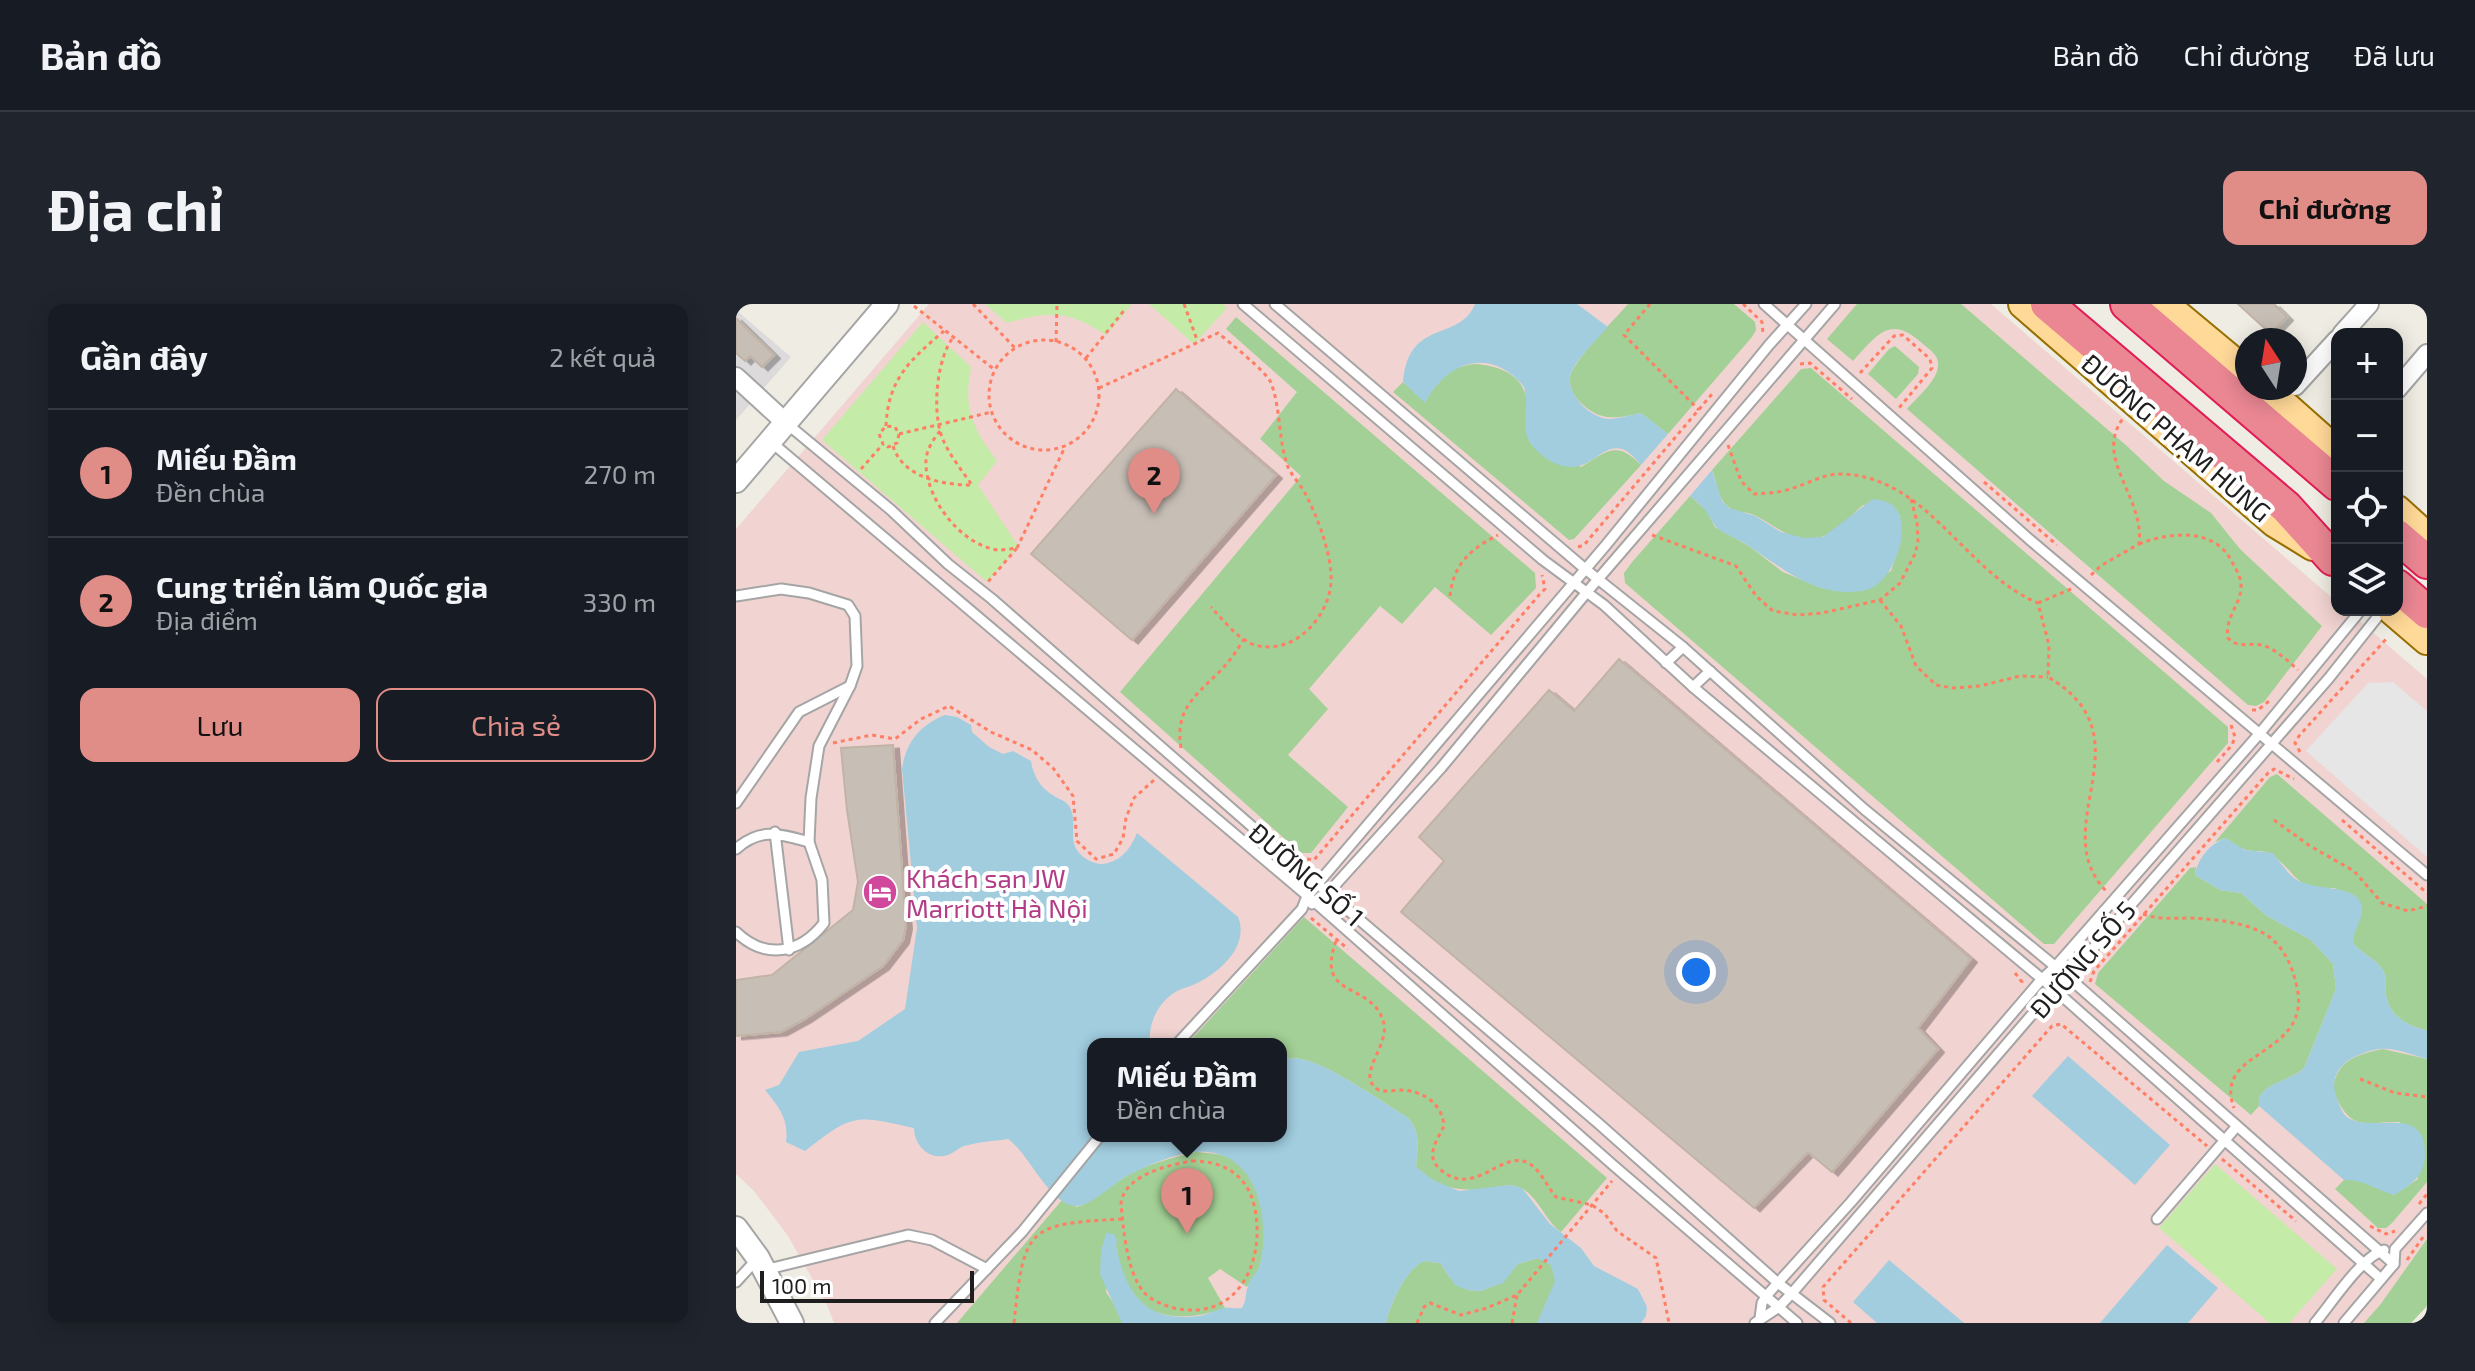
<!DOCTYPE html>
<html lang="vi">
<head>
<meta charset="utf-8">
<style>
  body { margin:0; font-family:"Exo 2",sans-serif; background:#20242c; color:#f1f3f6 }
  .controls { position:absolute; right:24px; top:24px; display:grid; overflow:hidden; border-radius:16px; box-shadow:0 4px 20px #0003 }
  .controls button { width:72px; height:72px; display:grid; place-items:center; padding:0; border:0; border-bottom:2px solid #363941; background:#171b24; color:#f1f3f6; font:40px sans-serif }
  .compass { position:absolute; left:1499px; top:24px; width:72px; height:72px; border-radius:50%; background:#171b24; box-shadow:0 4px 20px #0003; rotate:348deg }
  .scale { position:absolute; left:24px; bottom:20px; width:214px; box-sizing:border-box; padding-left:8px; border:4px solid #1e1e1e; border-top:0; font-size:22px; line-height:28px; white-space:nowrap; color:#1e1e1e; -webkit-text-stroke:6px #fff; paint-order:stroke }
  .you { position:absolute; left:960px; top:668px; width:28px; height:28px; margin:-20px; border:6px solid #fff; border-radius:50%; background:#1a73e8; box-shadow:0 0 0 12px #1a73e833 }
  .badge { display:grid; place-items:center; width:52px; height:52px; border-radius:50%; background:#e08c87; color:#111; font-size:26px; font-weight:700 }
  .pin { position:absolute; translate:-50% -66px; filter:drop-shadow(0 2px 4px #0008) }
  .pin::after { content:''; position:absolute; top:42px; width:28px; height:24px; background:inherit; clip-path:polygon(0 0,100% 0,50% 100%) }
  .popup { position:absolute; left:351px; top:734px; width:200px; height:104px; box-sizing:border-box; display:grid; place-content:center; border-radius:16px; background:#171b24; filter:drop-shadow(0 2px 6px #0005); font-size:26px; white-space:nowrap; color:#9ea1a6 }
  .popup b { font-size:30px; color:#f1f3f6 }
  .popup::after { content:''; position:absolute; left:50%; top:100%; margin-left:-16px; border:16px solid transparent; border-top-color:#171b24 }
  .list { margin:0; padding:0; list-style:none }
  h2 { display:flex; justify-content:space-between; align-items:center; height:104px; margin:0; padding:0 32px; font-size:34px }
  h2 small { font-size:26px; font-weight:400; color:#9ea1a6 }
  .list li { display:grid; grid-template-columns:52px 1fr auto; gap:24px; align-items:center; box-sizing:border-box; height:128px; padding:0 32px; border-top:2px solid #363941 }
  .list b { display:block; font-size:30px; white-space:nowrap }
  .list p { margin:0; font-size:26px; white-space:nowrap; color:#9ea1a6 }
  .list em { font-size:26px; font-style:normal; color:#9ea1a6 }
  .actions { display:flex; gap:16px; padding:24px 32px }
  .actions a { flex:1; padding:18px 0; border:2px solid #e08c87; border-radius:16px; text-align:center; font-size:28px; color:#e08c87 }
  .actions .main { background:#e08c87; color:#111 }
  .icon { flex:none; width:44px; height:44px; fill:none; stroke:currentColor; stroke-width:2; stroke-linecap:round; stroke-linejoin:round }
  .map { position:relative; flex:none; width:1691px; height:1019px; overflow:hidden; border-radius:16px }
  header { display:flex; align-items:center; gap:48px; box-sizing:border-box; height:112px; padding:0 40px; background:#171b24; border-bottom:2px solid #363941 }
  header strong { font-size:38px }
  nav { display:flex; gap:44px; margin-inline-start:auto; font-size:28px }
  .intro { display:flex; align-items:center; justify-content:space-between; box-sizing:border-box; height:192px; padding:0 48px }
  h1 { margin:0; font-size:56px }
  .button { padding:20px 36px; border-radius:16px; background:#e08c87; color:#111; font-size:28px; font-weight:700 }
  main { display:flex; gap:48px; padding:0 48px }
  aside { flex:1; background:#171b24; border-radius:16px; box-shadow:0 4px 20px #0003 }
  .map>svg:first-child { display:block }
</style>
</head>
<body>
<header>
<strong>Bản đồ</strong>
<nav><a>Bản đồ</a><a>Chỉ đường</a><a>Đã lưu</a></nav>
</header>
<div class="intro"><h1>Địa chỉ</h1><a class="button">Chỉ đường</a></div>
<main>
<aside>
<h2>Gần đây<small>2 kết quả</small></h2>
<ul class="list">
<li><span class="badge">1</span><div><b>Miếu Đầm</b><p>Đền chùa</p></div><em>270 m</em></li>
<li><span class="badge">2</span><div><b>Cung triển lãm Quốc gia</b><p>Địa điểm</p></div><em>330 m</em></li>
</ul>
<div class="actions"><a class="main">Lưu</a><a>Chia sẻ</a></div>
</aside>
<div class="map">
<svg width="1691" height="1019" viewBox="0 0 1691 1019">
  <defs>
    <filter id="shadow"><feDropShadow dx="6" dy="3.5" stdDeviation="0" flood-color="#0004"/></filter>
  </defs>
  <rect width="100%" height="100%" fill="#efece3"/>
  <!-- residential -->
  <path fill="#dcdada" d="M0,6l55,47 -55,63z"/>
  <!-- commercial -->
  <path fill="#f1d4d1" fill-rule="evenodd" d="M193,0h1062l346,298v8h10l80,69v627l-16,17h-1577l-7,-18 -39,-69 -34,-45 -18,-17v-645zM357,740h188v92h-188z"/>
  <!-- grass -->
  <g fill="#c4eba7">
    <path d="M249,0h147l-26,31c-38,-25 -57,-24 -99,-12z"/>
    <path d="M413,0h74l4,4 -33,36z"/>
    <path d="M187,18l48,45c-8,42 1,60 26,94l-19,24 40,61 -31,36 -165,-142z"/>
    <path d="M1479,860l122,105 -48,54h-19l-111,-95z"/>
  </g>
  <!-- forest -->
  <g fill="#a3d096">
    <path d="M892,0h106l21,18 1,8 -4,7 -84,97 -27,-21c-23,5 -39,9 -58,-8 -8,-7 -14,-16 -13,-28 2,-15 46,-59 58,-73z"/>
    <path d="M1121,0h104l167,143 36,34 47,32 29,36 82,77 -58,76 -8,4 -8,-1 -341,-296c9,-11 33,-30 31,-46 0,-8 -9,-14 -15,-19 -33,-30 -45,-10 -70,17l-26,-22z"/>
    <path d="M500,13l299,256 1,15 -45,47 -56,-48 -33,37 -22,-18 -71,83 19,20 -40,46 60,52 -37,46h-9l-17,-14 -165,-147 181,-216 -41,-37 37,-47 -71,-63z"/>
    <path d="M1159,42l24,21 -1,7 -22,25 -28,-25 21,-25z"/>
    <path d="M738,60c39,2 61,22 51,62l56,41c26,-16 36,-27 60,-2l-67,74 -5,1 -176,-148 10,-10 22,20c12,-21 24,-35 49,-38z"/>
    <path d="M1075,64l417,359v16l-174,201h-10l-419,-361 -1,-10 9,-12 57,-65 16,14 9,17 34,19 34,26 38,16 29,3 41,-20 9,-28v-28l-37,-10c-12,10 -23,25 -39,31 -27,11 -48,-10 -70,-21 -10,-4 -20,-2 -28,-10 -9,-9 -9,-24 -14,-35l89,-101z"/>
    <path d="M1541,470l150,130v126c-19,-3 -39,-15 -41,-36 -2,-9 2,-17 -4,-25 -7,-11 -21,-16 -29,-26l1,-14 5,-8 -24,-33c-45,4 -39,-22 -69,-36 -6,-2 -12,0 -19,-2 -7,-1 -15,-8 -22,-12l-10,4 55,-65z"/>
    <path d="M1460,563l-1,8 25,15 21,3 26,23 44,24 22,24 3,25 -32,79c-13,14 -48,15 -45,38l-8,9 -156,-131 3,-11 92,-105z"/>
    <path d="M568,613l303,261 -46,54c-16,-11 -24,-39 -43,-45 -8,-3 -17,-1 -25,1 -31,4 -53,2 -77,-21 1,-18 6,-35 -9,-50 -25,-15 -81,-55 -107,-58 -6,-1 -13,0 -19,1v-16h-94z"/>
    <path d="M1647,745l44,10v123l-35,41 -6,5h-8l-43,-39 9,-9 12,-1 14,5 24,11 24,-16 -18,-57c-40,0 -48,10 -67,-31 2,-30 24,-37 50,-42z"/>
    <path d="M460,848c10,1 22,1 32,5 36,15 41,76 32,108 -2,8 -9,15 -13,22l-27,-18 -12,9 17,30c-34,13 -82,15 -100,-25 -5,-12 -6,-25 -9,-37l1,-6 -11,52 14,21 2,10h-165l105,-123 15,7c18,-6 32,-20 48,-30 21,-13 47,-19 71,-25z"/>
    <path d="M1691,935v67l-16,17h-47l16,-18z"/>
    <path d="M802,954l13,6 5,18 -19,41h-151c4,-19 20,-54 38,-62l16,2 10,15 17,12 13,1 22,-8 16,-19z"/>
  </g>
  <!-- parking -->
  <path fill="#e6e6e6" d="M1657,378l34,29v146l-121,-106 62,-68z"/>
  <!-- water -->
  <g fill="#a1cddf">
    <path d="M739,0h102l31,23c-10,11 -36,36 -38,50 -3,19 22,42 40,42 10,-1 21,-4 31,-6l27,21 -27,31c-5,-6 -12,-14 -19,-16 -25,-7 -34,35 -75,10 -8,-6 -17,-13 -20,-23 -5,-14 2,-31 -3,-49 -33,-41 -77,-26 -99,16l-22,-21c6,-65 56,-39 72,-78z"/>
    <path d="M976,166l10,31 7,7 26,8 26,16 23,6 19,-1 50,-38c6,1 14,2 18,5 25,17 3,80 -25,86 -46,10 -82,-20 -117,-44 -10,-7 -22,-10 -32,-18 -4,-4 -6,-10 -10,-15 -4,-7 -11,-12 -17,-17z"/>
    <path d="M209,411l12,2 14,8 1,7 17,15 14,7 10,-3 18,10c2,14 9,27 23,35 5,3 12,5 15,10 12,19 -8,40 21,55 7,3 11,4 18,2 15,-4 24,-17 29,-30l101,84c12,29 -19,56 -43,67 -6,3 -12,4 -18,7 -19,11 -29,32 -27,53h-57v92h188v-76c6,-1 13,-2 19,-1 26,3 82,43 107,58 15,15 10,32 9,50l17,13 26,11 51,-6 12,3 28,36 31,24 13,18 44,23 9,18 -1,9 -5,7h-104l18,-42 -4,-16 -13,-7 -20,6 -15,19 -23,8 -13,-1 -12,-5 -15,-22 -16,-2c-18,8 -34,43 -38,62h-264l-22,-49 1,-23 5,-18 8,1 3,6 -1,6c10,47 28,77 83,70 9,-1 16,-6 24,-8 6,-1 12,1 19,0 5,-9 3,-14 6,-22 2,-8 10,-14 12,-21 11,-46 -3,-118 -64,-113 -22,2 -49,13 -69,24 -13,7 -37,31 -51,30 -26,0 -48,-54 -68,-67 -14,2 -30,3 -44,7 -6,2 -10,7 -16,9 -19,6 -34,-10 -34,-27 -60,-13 -60,-15 -109,23l-19,-9c3,-23 -7,-35 -21,-52l14,-5 20,-33 59,-11 47,-32 12,-81 -15,-159c4,-27 18,-44 43,-54z"/>
    <path d="M1489,534l20,12 28,3c7,8 13,19 21,25 17,14 64,5 68,28 2,12 -9,24 -9,37 8,10 22,15 29,26 6,8 2,16 4,25 2,21 22,33 41,36v29c-14,-4 -34,-12 -48,-10 -28,5 -55,21 -41,52 2,6 5,13 9,16 25,18 78,-15 78,37 0,22 -14,31 -31,41 -18,-5 -30,-16 -50,-15l-85,-74c-3,-23 32,-24 45,-38l32,-79 -3,-25 -22,-24 -44,-24 -26,-23 -21,-3 -25,-15c3,-17 15,-31 30,-37z"/>
    <path d="M1332,752l102,89 -35,40 -103,-89z"/>
    <path d="M1431,941l51,43 -30,35h-88z"/>
    <path d="M1153,956l75,63h-87l-24,-21z"/>
  </g>
  <!-- building -->
  <g fill="#c7bfb6" stroke="#c1b3a5" stroke-width="2" filter="url(#shadow)">
    <path d="M1502,0h36l13,13 -16,17z"/>
    <path d="M0,14l38,37 -12,12 -12,-11 -5,5 -9,-8z"/>
    <path d="M440,85l100,86 -144,165 -101,-86z"/>
    <path d="M883,355l352,300 -53,69 20,21 -106,123 -24,-20 -54,56 -353,-296 43,-51 -25,-24 130,-147 25,21z"/>
    <path d="M157,441l13,181 -3,14 -20,26 -78,53 -24,13 -45,4v-56l36,-5 81,-65 5,-28 -11,-72 -6,-62z"/>
  </g>
  <g fill="none" stroke-linecap="round" stroke-linejoin="round">
    <!-- service casing -->
    <g stroke="#a5a5a5" stroke-width="13">
      <g id="service">
        <path d="M507,0l300,256 61,45 89,82 361,302 327,290"/>
        <path d="M539,0l309,264 99,79 181,162 204,168 326,287"/>
        <path d="M1028,0l265,235 398,336"/>
        <path d="M50,119l105,87 57,54 44,35 336,294 270,230 180,160 52,40"/>
        <path d="M34,137l546,462 297,262 184,158"/>
        <path d="M0,292l45,-7 28,4 39,12 7,11 2,50 -7,20 -31,60 -8,52 -2,44 13,38 2,43c-24,31 -59,37 -88,9"/>
        <path d="M930,359l17,-16"/>
        <path d="M957,383l17,-16"/>
        <path d="M0,499l63,-91 51,-26"/>
        <path d="M39,528l14,118"/>
        <path d="M0,545c25,-22 44,-15 73,-7"/>
        <path d="M576,600l16,-11 113,-125 146,-176 248,-288"/>
        <path d="M441,740l125,-135 5,-13 299,-351 163,-200 37,-41"/>
        <path d="M1421,915l80,-93"/>
        <path d="M28,966l144,-35 24,5 55,29"/>
        <path d="M0,978l22,-24"/>
        <path d="M1024,1014l2,-15 5,-8 84,-93 190,-222 14,-13 205,-234 101,-123"/>
        <path d="M199,1019l87,-91 78,-96"/>
        <path d="M1019,1019l24,-16 14,-15 261,-303 14,-12 261,-299 54,-68"/>
        <path d="M1579,1019c16,-19 46,-66 69,-73"/>
        <path d="M1608,1019l50,-59 1,-15 32,-36"/>
      </g>
    </g>
    <!-- minor casing -->
    <g stroke="#a5a5a5" stroke-width="22">
      <g id="minor">
        <path d="M1606,30l27,-30"/>
        <path d="M0,73l50,46"/>
        <path d="M1559,82l42,-46"/>
        <path d="M1661,85l30,-35"/>
      </g>
    </g>
    <!-- tertiary casing -->
    <g stroke="#a5a5a5" stroke-width="26">
      <g id="tertiary">
        <path d="M0,177l151,-177"/>
        <path d="M0,924l22,30 34,65"/>
      </g>
    </g>
    <!-- primary casing -->
    <g stroke="#976e00" stroke-width="32">
      <g id="primary">
        <path d="M1287,0l251,218 39,24"/>
        <path d="M1428,0l83,69"/>
        <path d="M1529,84l72,64"/>
        <path d="M1661,206l30,27"/>
        <path d="M1656,306l35,30"/>
      </g>
    </g>
    <!-- motorway casing -->
    <g stroke="#e01d54" stroke-width="36">
      <g id="motorway">
        <path d="M1311,0l239,203 47,52"/>
        <path d="M1391,0l210,180"/>
        <path d="M1661,232l30,26"/>
        <path d="M1661,282l30,26"/>
      </g>
    </g>
    <!-- path -->
    <g stroke="#ff7e64" stroke-width="3" stroke-dasharray="4 4" stroke-linecap="butt">
      <path d="M237,0l42,44"/>
      <path d="M448,0l13,36"/>
      <path d="M914,0l-26,31 75,75"/>
      <path d="M1007,0l19,18 1,11"/>
      <path d="M178,2l81,64"/>
      <circle cx="308" cy="91" r="55"/>
      <path d="M320,38l1,-38"/>
      <path d="M350,54l40,-50"/>
      <path d="M1064,60l10,-1 42,36"/>
      <path d="M1124,69l34,-37 9,-1 27,24 2,9 -33,40"/>
      <path d="M363,84l119,-55c11,9 49,39 53,50 10,26 7,57 17,84 4,9 12,17 17,26 12,23 24,54 26,81 3,39 -37,85 -79,70 -16,-7 -29,-24 -41,-37"/>
      <path d="M150,122c2,-47 24,-66 58,-95"/>
      <path d="M204,127c-8,10 -15,21 -14,34 1,35 35,80 72,85 6,0 13,-1 19,-2l-30,35"/>
      <path d="M163,130l93,-22"/>
      <path d="M992,141l13,36 13,13c12,-1 25,-1 36,-5 18,-5 34,-16 53,-15 86,4 122,99 195,129l11,42 -1,32c103,60 -4,149 58,214"/>
      <path d="M157,142c10,32 50,39 79,39 -11,-16 -27,-35 -32,-54 -7,-27 -3,-73 14,-95"/>
      <path d="M125,165l22,-25 -4,-10 7,-8 9,1 4,7 -2,9 -9,4 -5,-3"/>
      <path d="M1248,178l73,63"/>
      <path d="M916,231l84,31 20,30 17,15 25,4 24,-2 58,-13 20,-17 15,-29 3,-12 -1,-20 -6,-23"/>
      <path d="M1403,240c30,-12 76,-17 93,18 4,7 9,15 9,23 1,19 -17,32 -13,53 11,12 24,3 37,8 13,5 23,15 33,24"/>
      <path d="M842,243l6,-2 128,-151"/>
      <path d="M281,244l48,-101"/>
      <path d="M1355,271l11,-10 37,-21c6,-48 -47,-86 -15,-127"/>
      <path d="M714,292c3,-31 20,-47 48,-61"/>
      <path d="M1144,296l21,26 15,40 20,19 17,3 27,-2 40,-10 28,1"/>
      <path d="M1302,299l33,-14"/>
      <path d="M1516,406h6l11,-9"/>
      <path d="M97,439l39,-8 23,4 26,-20 28,-13 42,26 41,18 21,18 20,28 4,45 19,18 18,-5 9,-16 3,-20 8,-20 20,-18"/>
      <path d="M445,444c-6,-37 12,-50 36,-74 11,-10 19,-22 27,-35"/>
      <path d="M1564,448l-5,-9 4,-7 88,-98"/>
      <path d="M1481,458l15,-17 3,-8 -4,-12"/>
      <path d="M1538,516l36,26 44,25 28,32 26,8 19,-5"/>
      <path d="M1606,516l85,73"/>
      <path d="M571,555l7,1 225,-265 6,-6 -3,-14"/>
      <path d="M1407,610c16,6 31,4 48,4 24,1 64,5 82,22 13,12 19,27 23,43 20,75 -85,64 -62,125"/>
      <path d="M575,614l37,31"/>
      <path d="M600,637c-21,58 33,40 47,79 9,25 -28,53 -6,69 6,4 17,1 24,1 22,1 41,13 43,36 -7,15 -20,30 -3,44 31,27 58,-15 82,-9 15,3 24,26 33,36l36,8 13,9 12,17 39,27 13,65"/>
      <path d="M1279,669l7,9 -2,4"/>
      <path d="M1354,678l4,-11 174,-198 6,-4 20,10"/>
      <path d="M1624,775l35,14 32,4"/>
      <path d="M1486,855l74,62"/>
      <path d="M456,857c28,0 52,11 61,40 15,53 -11,122 -79,107 -11,-3 -24,-8 -31,-17 -16,-19 -20,-63 -22,-88 4,-28 47,-38 71,-42z"/>
      <path d="M1683,900l8,-10"/>
      <path d="M1634,922l16,8 9,-3"/>
      <path d="M1671,956l16,-23"/>
      <path d="M278,1019c10,-96 13,-99 108,-104"/>
      <path d="M681,1019l7,-16 6,-4 31,12 26,-7 30,-13 95,-114"/>
      <path d="M776,1019l5,-28"/>
      <path d="M1115,1019l-27,-23 -1,-13 229,-261 9,-2 146,122"/>
    </g>
    <!-- service -->
    <use href="#service" stroke="#fff" stroke-width="9"/>
    <!-- minor -->
    <use href="#minor" stroke="#fff" stroke-width="18"/>
    <!-- tertiary -->
    <use href="#tertiary" stroke="#fff" stroke-width="22"/>
    <!-- primary -->
    <use href="#primary" stroke="#ffd998" stroke-width="28"/>
    <!-- motorway -->
    <use href="#motorway" stroke="#ea8793" stroke-width="32"/>
  </g>
  <!-- icons -->
  <defs>
    <g id="hotel-disc" transform="scale(1.8)"><circle r="9.5" fill="#d1479c" stroke="#fff"/><path d="M-6-4.5h1.5V1H6V5H4.5V3h-9V5H-6ZM-4 0a1.8 1.8 0 1 1 3.6 0ZM.5 0V-2.5h3Q6-2.5 6 0Z" fill="#fff"/></g>
  </defs>
  <g fill-rule="evenodd">
    <use href="#hotel-disc" x="144" y="588"/>
  </g>
  <g text-anchor="middle" dominant-baseline="central" stroke-width="8" stroke-linejoin="round" paint-order="stroke">
    <!-- street labels -->
    <g font-size="26" fill="#1e1e1e" stroke="#fff">
      <text transform="translate(1441 133) rotate(41)">ĐƯỜNG PHẠM HÙNG</text>
      <text transform="translate(571 570) rotate(41)">ĐƯỜNG SỐ 1</text>
      <text transform="translate(1346 655) rotate(-49)">ĐƯỜNG SỐ 5</text>
    </g>
    <!-- hotel labels -->
    <g font-size="26" fill="#b23c85" stroke="#fff" text-anchor="start">
      <text x="170" y="573">Khách sạn JW<tspan x="170" dy="30">Marriott Hà Nội</tspan></text>
    </g>
  </g>
</svg>
<div class="controls">
<button>+</button>
<button>−</button>
<button><svg class="icon" aria-label="locate" viewBox="0 0 24 24"><circle cx="12" cy="12" r="6"/><path d="M12 2v4M12 18v4M2 12h4M18 12h4"/></svg></button>
<button><svg class="icon" aria-label="layers" viewBox="0 0 24 24"><path d="M12 4l9 5-9 5-9-5zM3 14l9 5 9-5"/></svg></button>
</div>
<svg class="compass" viewBox="-18 -18 36 36"><path d="M0-13l5 13h-10z" fill="#e53935"/><path d="M0 13l5-13h-10z" fill="#9ea1a6"/></svg>
<div class="scale">100 m</div>
<div class="you"></div>
<div class="pin badge" style="left:451px;top:930px">1</div>
<div class="popup"><b>Miếu Đầm</b>Đền chùa</div>
<div class="pin badge" style="left:418px;top:210px">2</div>
</div>
</main>
</body>
</html>
